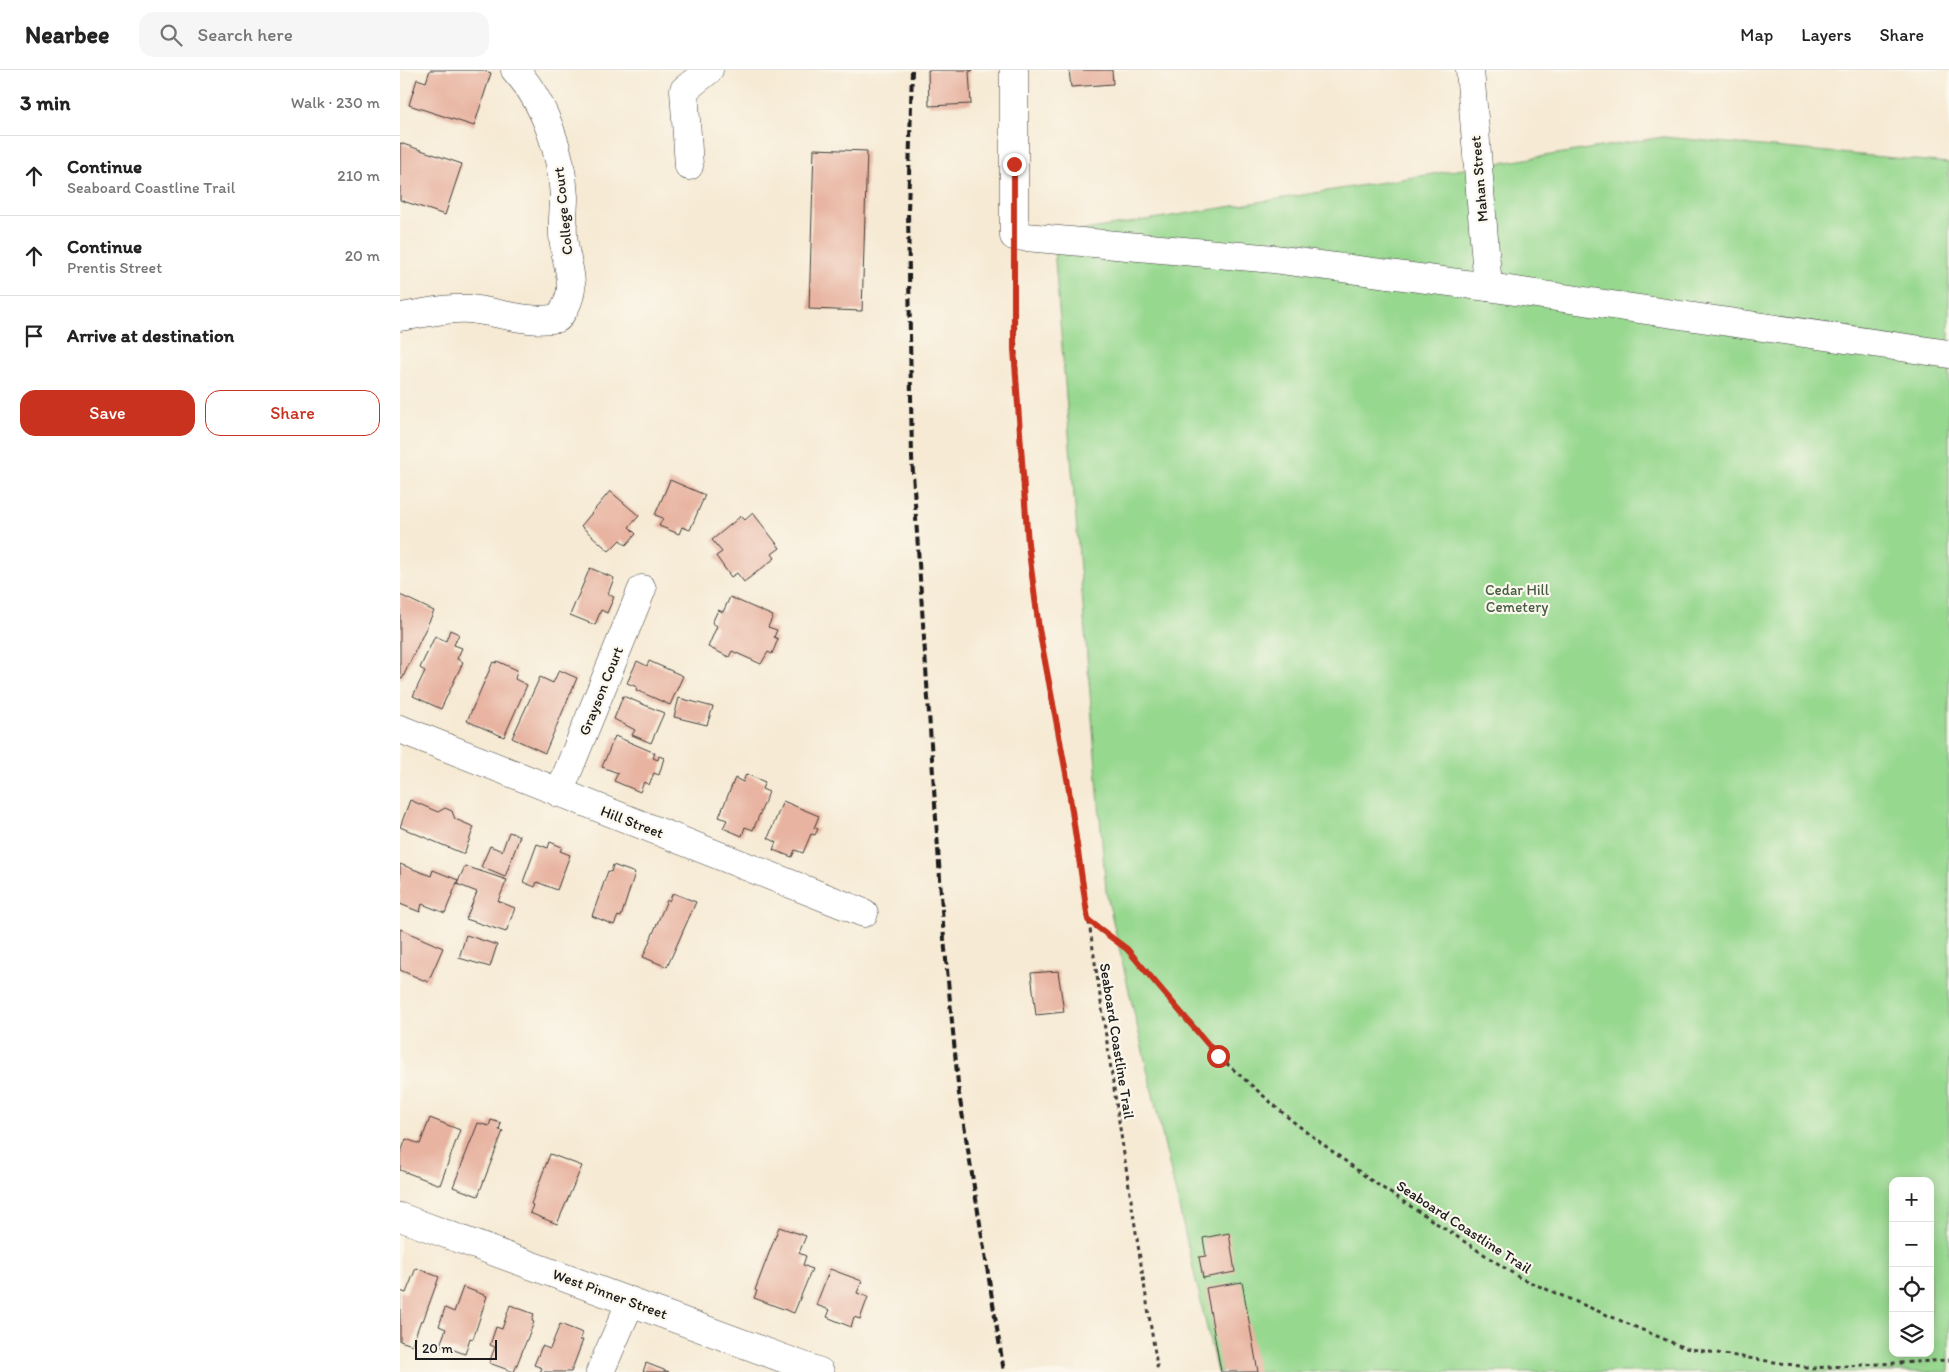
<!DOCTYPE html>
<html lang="en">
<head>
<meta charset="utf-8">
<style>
  body { margin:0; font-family:Itim,sans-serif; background:#f6f6f6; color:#222 }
  .controls { position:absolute; right:15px; bottom:15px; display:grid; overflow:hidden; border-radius:10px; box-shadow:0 2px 12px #0003 }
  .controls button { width:45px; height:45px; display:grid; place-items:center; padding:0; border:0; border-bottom:1px solid #e0e0e0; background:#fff; color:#222; font:25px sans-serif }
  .scale { position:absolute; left:15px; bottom:12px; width:82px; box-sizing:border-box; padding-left:5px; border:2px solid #1c1c1c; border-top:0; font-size:14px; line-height:18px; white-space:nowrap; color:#1c1c1c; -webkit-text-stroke:4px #fbf7ec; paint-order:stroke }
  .stop { position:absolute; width:15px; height:15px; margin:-11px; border:4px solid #c8321e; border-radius:50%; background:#fff }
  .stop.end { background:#c8321e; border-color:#fff; box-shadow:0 1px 5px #0008 }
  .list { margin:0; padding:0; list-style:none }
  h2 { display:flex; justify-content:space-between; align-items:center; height:65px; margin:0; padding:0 20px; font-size:21px }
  h2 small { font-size:16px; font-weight:400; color:#767676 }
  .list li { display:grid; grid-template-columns:32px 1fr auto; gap:15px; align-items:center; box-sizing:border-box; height:80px; padding:0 20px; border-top:1px solid #e0e0e0 }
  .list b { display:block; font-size:19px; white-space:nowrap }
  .list p { margin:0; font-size:16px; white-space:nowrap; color:#767676 }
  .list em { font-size:16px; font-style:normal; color:#767676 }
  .actions { display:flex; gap:10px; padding:15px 20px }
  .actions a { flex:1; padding:11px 0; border:1px solid #c8321e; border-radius:15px; text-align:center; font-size:18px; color:#c8321e }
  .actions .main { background:#c8321e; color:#fff }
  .icon { flex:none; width:28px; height:28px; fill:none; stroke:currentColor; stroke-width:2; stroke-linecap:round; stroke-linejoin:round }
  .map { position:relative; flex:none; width:1549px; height:1302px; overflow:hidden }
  header { display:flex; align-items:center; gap:30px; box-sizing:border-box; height:70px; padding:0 25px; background:#fff; border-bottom:1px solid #e0e0e0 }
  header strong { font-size:24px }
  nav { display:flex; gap:28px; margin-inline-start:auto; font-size:18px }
  .search { width:350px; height:45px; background:#f6f6f6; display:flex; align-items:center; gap:12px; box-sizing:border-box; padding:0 18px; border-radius:15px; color:#767676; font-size:19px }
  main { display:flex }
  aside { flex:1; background:#fff }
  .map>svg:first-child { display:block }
</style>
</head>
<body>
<header>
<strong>Nearbee</strong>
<div class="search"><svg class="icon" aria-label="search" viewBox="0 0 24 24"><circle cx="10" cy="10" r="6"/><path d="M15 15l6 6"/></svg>Search here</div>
<nav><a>Map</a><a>Layers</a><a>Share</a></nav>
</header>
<main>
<aside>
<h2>3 min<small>Walk · 230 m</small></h2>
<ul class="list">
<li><svg class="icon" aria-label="ahead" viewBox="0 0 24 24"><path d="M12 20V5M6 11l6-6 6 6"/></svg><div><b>Continue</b><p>Seaboard Coastline Trail</p></div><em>210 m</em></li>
<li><svg class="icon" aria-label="ahead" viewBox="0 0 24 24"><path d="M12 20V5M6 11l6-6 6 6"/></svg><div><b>Continue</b><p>Prentis Street</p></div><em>20 m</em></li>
<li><svg class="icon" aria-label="arrive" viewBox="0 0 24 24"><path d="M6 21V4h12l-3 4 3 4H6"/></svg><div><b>Arrive at destination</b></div></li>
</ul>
<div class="actions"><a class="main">Save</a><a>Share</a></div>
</aside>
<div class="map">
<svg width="1549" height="1302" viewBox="0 0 1549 1302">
  <rect width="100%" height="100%" fill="#fbf7ec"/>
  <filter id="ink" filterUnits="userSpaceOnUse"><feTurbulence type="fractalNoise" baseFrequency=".02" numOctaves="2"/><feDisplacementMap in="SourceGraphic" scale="10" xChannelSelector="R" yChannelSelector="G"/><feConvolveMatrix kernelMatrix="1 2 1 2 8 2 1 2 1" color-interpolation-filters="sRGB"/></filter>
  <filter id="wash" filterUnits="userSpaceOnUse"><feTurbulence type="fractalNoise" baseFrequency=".0096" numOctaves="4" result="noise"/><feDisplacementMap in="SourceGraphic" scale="20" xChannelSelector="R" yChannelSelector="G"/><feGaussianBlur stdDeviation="1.12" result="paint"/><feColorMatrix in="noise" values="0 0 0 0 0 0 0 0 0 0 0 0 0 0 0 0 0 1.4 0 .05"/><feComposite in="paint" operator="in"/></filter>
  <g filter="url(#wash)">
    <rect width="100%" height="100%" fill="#f6ead4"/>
    <!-- green -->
    <path fill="#97d88f" stroke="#5a7a56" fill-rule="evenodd" d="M1263,67l286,26v1209h-732l-111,-481 -53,-656zM1493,1111h37v172h-37z"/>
    <g id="blocks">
      <!-- building -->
      <g fill="#e8b3a0">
        <path d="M30,0h53l8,3 -17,53 -65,-21 8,-26 9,3z"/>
        <path d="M528,0h45l-4,2 2,32 -42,2z"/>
        <path d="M669,0h43l1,14 -42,3z"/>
        <path d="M0,73l62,21 -17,51 -45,-15z"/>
        <path d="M414,79l53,2 -5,160 -53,-2z"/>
        <path d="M270,410l35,15 -15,35 -8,-3 -3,7 -20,-8 4,-8 -8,-3z"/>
        <path d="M210,421l29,25 -10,11 7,7 -10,11 -6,-5 -11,11 -28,-25z"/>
        <path d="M353,443l27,35 -8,6 3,4 -31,24 -7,-9 -6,4 -15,-21 6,-4 -10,-12 29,-24 4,4z"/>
        <path d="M190,498l24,10 -6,16 6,3 -7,16 -6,-3 -6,15 -25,-10z"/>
        <path d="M0,525l34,16 -32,68 -2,-1z"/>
        <path d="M330,527l43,19 -5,11 9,3 -3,7 4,2 -6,15 -4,-2 -7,12 -29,-13 -3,6 -21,-10 9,-21 -5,-3 6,-13 5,2z"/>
        <path d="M50,560l9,4 -5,11 8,3 -5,11 6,3 -22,47 -28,-13 12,-25 -5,-3 15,-32 11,5z"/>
        <path d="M97,591l20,9 -2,9 12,6 -23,52 -37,-16 26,-59 3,1z"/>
        <path d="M237,591l10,5 2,-5 34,15 -13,29 -34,-15 1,-3 -10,-4z"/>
        <path d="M159,600l18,8 -32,75 -33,-15 28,-61 13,6z"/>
        <path d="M223,626l41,17 -13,30 -19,-8 3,-5 -21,-11z"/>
        <path d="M279,628l34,9 -6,18 -33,-8z"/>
        <path d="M215,666l40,17 -2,5 5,2 1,-4 5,2 -5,17 -5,-2 -5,12 -5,-3 -4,10 -26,-11 4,-8 -16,-6z"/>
        <path d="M346,704l19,8 -3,7 7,3 -16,38 -8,-3 -3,9 -19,-8 4,-8 -8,-3 16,-39 8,4z"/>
        <path d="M10,730l28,12 7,-4 7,3 3,8 19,8 -10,27 -64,-27z"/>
        <path d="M383,731l36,15 -5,12 4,1 -3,6 -4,-1 -8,19 -8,-3 -3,7 -19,-7 3,-8 -8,-4z"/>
        <path d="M109,762l11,4 -15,41 -24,-10 9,-21 12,5z"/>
        <path d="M150,772l12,5 -2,4 10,4 -13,35 -20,-8 -2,5 -12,-5 14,-38 11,4z"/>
        <path d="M0,794l31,12 2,-6 25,10 -13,33 -23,-9 -2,8 -20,-8z"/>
        <path d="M213,795l22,8 -14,44 -3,-1 -4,9 -22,-9 16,-45 3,1z"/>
        <path d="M65,796l42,14 -9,21 17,7 -9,24 -40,-13 11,-27 -20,-8z"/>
        <path d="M273,823l23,9 -29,65 -24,-10 24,-57 2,1z"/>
        <path d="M0,859l43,19 -15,34 -28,-12z"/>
        <path d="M66,865l31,10 -7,22 -31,-9z"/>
        <path d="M658,901l6,41 -28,3 -5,-42z"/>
        <path d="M30,1048l30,12 -20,55 -40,-15v-15l6,-16 14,5z"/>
        <path d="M91,1050l10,3 -2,7 4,1 -25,65 -25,-9 25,-64 11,3z"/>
        <path d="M150,1084l32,12 -25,58 -27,-11 3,-8 -2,-1z"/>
        <path d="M379,1157l27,9 -7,17 7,3 -3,9 9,4 -18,44 -40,-15 3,-7 -2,-1z"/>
        <path d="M829,1163l6,39 -32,6 -4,-21 7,-1 -3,-18z"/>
        <path d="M16,1198l23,9 -16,44 -2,-1 -9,25 -12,-4v-50l6,2z"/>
        <path d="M430,1199l32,12 -5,12 11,4 -8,22 -6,-2 -3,10 -24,-10 3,-7 -14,-5z"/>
        <path d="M842,1212l16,90h-37l-15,-84z"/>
        <path d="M63,1217l24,9 -14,43 -3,-1 -5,16 -25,-9 6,-16 -7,-3 6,-18 9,4z"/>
        <path d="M110,1235l24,9 -2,7 2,1 -20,50 -25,-9 6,-16 -5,-2 6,-18 6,2z"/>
        <path d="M160,1254l23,9 -3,7h3l-12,32h-31l2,-4 -8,-3 8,-19 8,3z"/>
        <path d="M246,1293l23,9h-26z"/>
      </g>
    </g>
  </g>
  <g filter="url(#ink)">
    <use href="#blocks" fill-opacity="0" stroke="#3d3b38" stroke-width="1"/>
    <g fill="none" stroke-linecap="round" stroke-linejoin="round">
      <!-- minor casing -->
      <g stroke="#3d3b38" stroke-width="29">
        <g id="minor">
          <path d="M614,0v166l260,23 214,28 461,67"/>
          <path d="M1070,0l18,217"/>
          <path d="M289,96l-5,-76 25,-20"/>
          <path d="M0,247c22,-3 47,-10 70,-8 30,3 58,15 88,9 25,-32 7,-49 5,-83 -1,-13 1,-26 1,-38 -2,-43 -19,-95 -49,-127"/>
          <path d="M0,659l464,184"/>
          <path d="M159,723l83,-204"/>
          <path d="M200,1302l31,-71"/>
        </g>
      </g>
      <!-- major casing -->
      <g stroke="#3d3b38" stroke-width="29">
        <path id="major" d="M0,1147l420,155"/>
      </g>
      <!-- path -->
      <g stroke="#3d3b38" stroke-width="3" stroke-dasharray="4 4" stroke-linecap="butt">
        <path d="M614,193c1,122 7,245 25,365 8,54 22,106 30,160 29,195 58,390 89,584"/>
        <path d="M688,850l39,29 91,107 73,64 78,59 151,99 165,70 127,20 137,-8"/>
      </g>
      <!-- minor -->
      <use href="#minor" stroke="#fff" stroke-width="28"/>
      <!-- major -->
      <use href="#major" stroke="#fff" stroke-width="28"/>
      <!-- rail -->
      <path stroke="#1c1c1c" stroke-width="4" stroke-dasharray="8 4" stroke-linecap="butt" d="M512,0l-4,141 4,247 32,481 15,155 45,278"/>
    </g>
  </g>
  <g fill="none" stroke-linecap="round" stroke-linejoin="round" filter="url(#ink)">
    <!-- route -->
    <path stroke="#c8321e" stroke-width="6" d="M614,94v185l14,195 11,85 29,155 20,136 39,29 91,107"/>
  </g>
  <g text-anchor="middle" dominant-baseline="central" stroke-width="4.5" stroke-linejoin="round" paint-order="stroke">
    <!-- street labels -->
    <g font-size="15" fill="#1c1c1c" stroke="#fbf7ec">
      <text transform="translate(1079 109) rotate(-95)">Mahan Street</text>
      <text transform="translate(163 141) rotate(-96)">College Court</text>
      <text transform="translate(201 621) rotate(-68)">Grayson Court</text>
      <text transform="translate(232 752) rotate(21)">Hill Street</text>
      <text transform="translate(717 971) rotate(81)">Seaboard Coastline Trail</text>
      <text transform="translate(1064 1157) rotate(33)">Seaboard Coastline Trail</text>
      <text transform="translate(210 1224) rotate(20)">West Pinner Street</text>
    </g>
    <!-- park labels -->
    <g font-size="15" fill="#475e44" stroke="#fbf7ec">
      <text x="1117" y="520">Cedar Hill<tspan x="1117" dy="17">Cemetery</tspan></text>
    </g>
  </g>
</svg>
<div class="controls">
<button>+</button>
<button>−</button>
<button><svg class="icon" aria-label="locate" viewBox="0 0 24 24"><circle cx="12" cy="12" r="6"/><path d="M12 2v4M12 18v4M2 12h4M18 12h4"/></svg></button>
<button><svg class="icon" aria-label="layers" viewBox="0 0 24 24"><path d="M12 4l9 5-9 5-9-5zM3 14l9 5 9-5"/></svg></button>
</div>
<div class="scale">20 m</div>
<div class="stop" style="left:818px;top:986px"></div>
<div class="stop end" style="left:614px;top:94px"></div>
</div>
</main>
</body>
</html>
